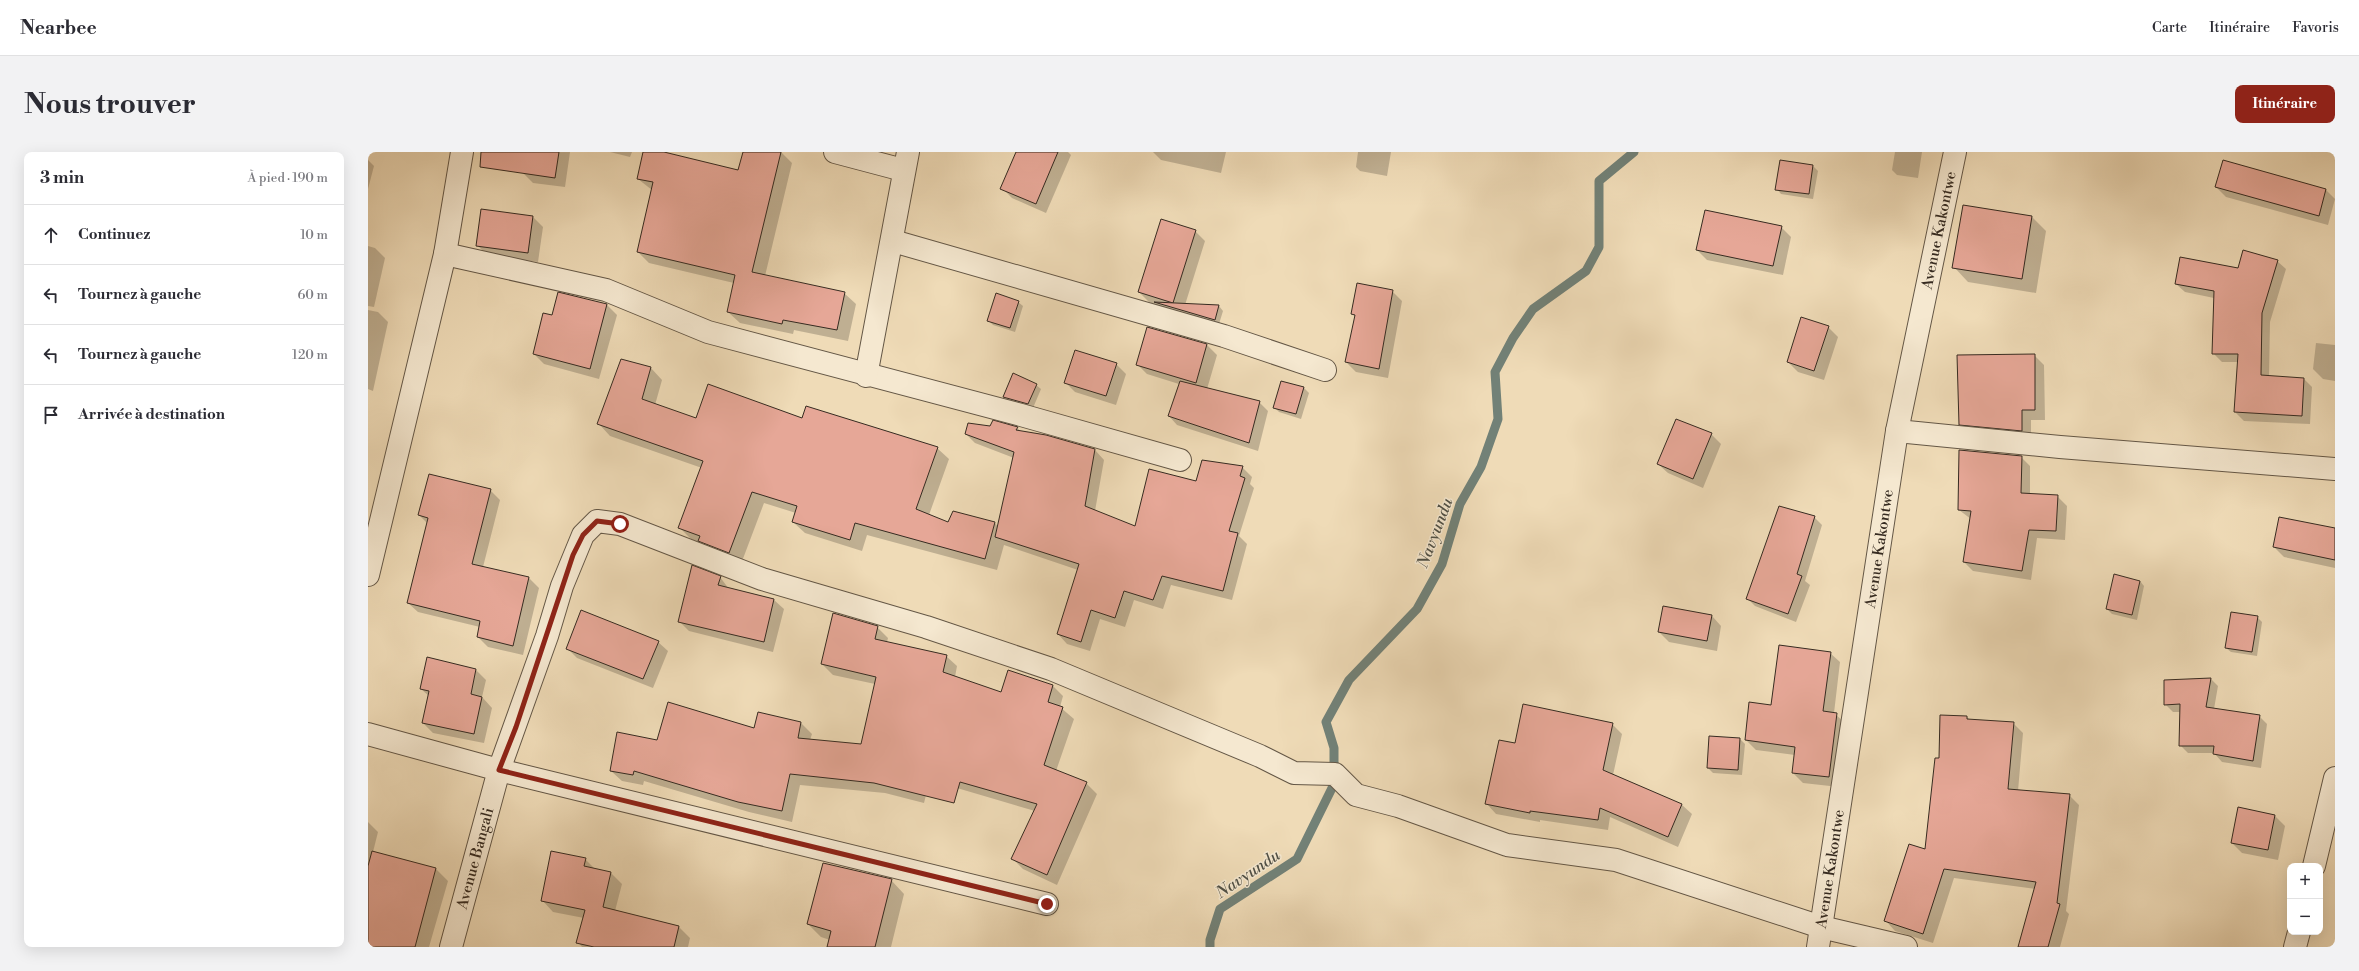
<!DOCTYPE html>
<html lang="fr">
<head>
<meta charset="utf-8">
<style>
  body { margin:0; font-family:"Libre Bodoni",serif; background:#f2f2f3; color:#2b2b33 }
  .controls { position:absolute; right:12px; bottom:12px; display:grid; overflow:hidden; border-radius:8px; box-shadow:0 4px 16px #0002 }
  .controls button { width:36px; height:36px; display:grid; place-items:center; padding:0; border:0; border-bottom:1px solid #e1e1e2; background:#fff; color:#2b2b33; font:20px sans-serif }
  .stop { position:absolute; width:12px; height:12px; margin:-9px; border:3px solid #8f2418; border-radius:50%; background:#fff }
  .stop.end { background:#8f2418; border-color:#fff; box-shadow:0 1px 4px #0008 }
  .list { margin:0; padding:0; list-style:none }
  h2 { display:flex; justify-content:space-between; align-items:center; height:52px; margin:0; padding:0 16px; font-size:17px }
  h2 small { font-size:13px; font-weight:400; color:#7c7c81 }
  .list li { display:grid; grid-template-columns:26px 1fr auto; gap:12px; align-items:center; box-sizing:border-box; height:60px; padding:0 16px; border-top:1px solid #e1e1e2 }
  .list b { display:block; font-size:15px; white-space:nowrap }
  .list em { font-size:13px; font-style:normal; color:#7c7c81 }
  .icon { flex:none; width:22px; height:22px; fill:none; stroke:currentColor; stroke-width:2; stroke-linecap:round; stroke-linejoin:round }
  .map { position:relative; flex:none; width:1967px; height:795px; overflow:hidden; border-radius:8px }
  header { display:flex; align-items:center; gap:24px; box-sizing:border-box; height:56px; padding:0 20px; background:#fff; border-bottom:1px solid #e1e1e2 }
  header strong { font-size:19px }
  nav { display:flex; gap:22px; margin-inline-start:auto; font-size:14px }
  .intro { display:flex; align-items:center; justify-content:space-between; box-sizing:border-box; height:96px; padding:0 24px }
  h1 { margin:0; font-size:28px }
  .button { padding:10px 18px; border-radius:8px; background:#8f2418; color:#fff; font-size:14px; font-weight:700 }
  main { display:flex; gap:24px; padding:0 24px }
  aside { flex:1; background:#fff; border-radius:8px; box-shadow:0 4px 16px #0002 }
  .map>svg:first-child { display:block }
</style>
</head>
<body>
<header>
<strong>Nearbee</strong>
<nav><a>Carte</a><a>Itinéraire</a><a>Favoris</a></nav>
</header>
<div class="intro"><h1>Nous trouver</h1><a class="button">Itinéraire</a></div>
<main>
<aside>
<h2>3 min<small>À pied · 190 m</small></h2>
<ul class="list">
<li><svg class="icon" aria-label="ahead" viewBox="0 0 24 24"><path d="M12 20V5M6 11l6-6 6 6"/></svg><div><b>Continuez</b></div><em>10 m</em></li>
<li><svg class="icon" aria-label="left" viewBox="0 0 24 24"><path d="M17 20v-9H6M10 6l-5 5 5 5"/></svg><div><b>Tournez à gauche</b></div><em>60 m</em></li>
<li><svg class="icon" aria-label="left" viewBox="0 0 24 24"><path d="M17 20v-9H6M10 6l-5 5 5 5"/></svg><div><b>Tournez à gauche</b></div><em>120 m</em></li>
<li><svg class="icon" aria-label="arrive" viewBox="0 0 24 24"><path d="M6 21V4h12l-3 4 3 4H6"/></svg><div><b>Arrivée à destination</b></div></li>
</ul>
</aside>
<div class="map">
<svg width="1967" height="795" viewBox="0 0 1967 795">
  <rect width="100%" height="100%" fill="#efdbb7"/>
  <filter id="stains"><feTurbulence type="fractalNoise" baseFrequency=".005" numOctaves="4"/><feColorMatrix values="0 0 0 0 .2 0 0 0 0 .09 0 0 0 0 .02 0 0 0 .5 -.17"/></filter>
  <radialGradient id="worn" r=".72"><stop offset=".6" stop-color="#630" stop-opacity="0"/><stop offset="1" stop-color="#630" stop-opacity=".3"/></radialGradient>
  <!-- shadow -->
  <g fill="#0003">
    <path d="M158,0h44l-5,35 -32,-4 -10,-10z"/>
    <path d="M242,0h22l-2,5z"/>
    <path d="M276,0h16l79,19 5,-19h37l11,11 -27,113 79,17 12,11 -8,37 -54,-11 -1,4 -53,-11 -12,-11 6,-29 -85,-20 -11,-11 14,-62 -14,-11z"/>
    <path d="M649,0h51l3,3 -25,58 -34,-15 -10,-10z"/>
    <path d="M785,0h73l-5,21 -60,-13z"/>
    <path d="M990,0h33l-4,24 -27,-5 -4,-4z"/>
    <path d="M1527,0h27l-4,26 -21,-3 -5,-5z"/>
    <path d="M0,8l6,6 -6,23z"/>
    <path d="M1413,9l32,5 5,5 -5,28 -32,-5 -4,-5z"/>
    <path d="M1856,9l102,29 9,9 -7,26 -102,-28 -10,-10z"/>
    <path d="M114,58l51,7 10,10 -5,35 -51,-7 -10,-10z"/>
    <path d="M1664,65l14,14 -10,62 -68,-11 -14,-15z"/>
    <path d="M1413,75l10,10 -8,38 -76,-15 -10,-10z"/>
    <path d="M827,79l10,10 -20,64 34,1 4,5 -4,13 -59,-17 -11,-5 -10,-10z"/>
    <path d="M0,94l7,2 10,10 -11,49 -6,-1z"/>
    <path d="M1909,109l9,8 -16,53 -1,54 35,3 8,8 -2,37 -66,-3 -9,-9 3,-50h-16l-9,-9 1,-55 -29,-6 -9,-8z"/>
    <path d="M1024,139l10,10 -14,77 -32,-6 -10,-10 10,-45 -4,-4z"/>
    <path d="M650,150l5,4 -8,26 -22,-7 -5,-5z"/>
    <path d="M239,153l10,10 -18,64 -55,-15 -10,-10 19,-38z"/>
    <path d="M0,158l10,2 10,10 -15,69 -5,-2z"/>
    <path d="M1460,175l10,10 -14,43 -26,-8 -10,-10z"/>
    <path d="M780,176l59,17 10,10 -10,34 52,13 9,9 -10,40 -81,-26 -8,-9 10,-32 -32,-10 -10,-10z"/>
    <path d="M1948,191l19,2v36l-12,-2 -10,-10z"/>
    <path d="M1666,203l10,10 1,55h-14v20l-61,-6 -10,-10z"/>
    <path d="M748,212l10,10 -10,31 -41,-13 -9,-9z"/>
    <path d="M283,216l11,12 -7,25 41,14h107l134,29 12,11 -20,56 19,8 5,-11 42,11 3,4 16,-69 -39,-15 -9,-9 25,-7 26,1 4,4 74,18 9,10 -9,51 40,17 62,-46 45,-15 10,10 -2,7 4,4 -15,48 8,8 -15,56 -61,-15 -8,24 -29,-9 -9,27 -25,-8 -10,32 -23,-7 -9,-10 20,-64 -74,-25 -7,25 -130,-35 -5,16 -57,-18 -12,-11 3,-9 -32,-10 -23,61 -30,-11 -8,-9 -12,-5 -11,-11 22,-60 -92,-32 -11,-12z"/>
    <path d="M913,230l23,6 5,5 -8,26 -22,-7 -5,-5z"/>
    <path d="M668,233l5,4 -8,19 -24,-6 -5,-5z"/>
    <path d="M1343,282l10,10 -18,44 -35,-15 -10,-9z"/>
    <path d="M1653,305l9,9v29l27,1 10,10 -2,34 -28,-2 -6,42 -58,-9 -9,-9 7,-43 -12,-9z"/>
    <path d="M122,338l10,10 -17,67 46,11 10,10 -16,67 -35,-8 -10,-10 2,-10 -62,-15 -10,-9 19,-80 -8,-8z"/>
    <path d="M1446,365l8,8 -17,56 5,4 -14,37 -41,-16 -8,-8z"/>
    <path d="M1967,377v39l-51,-11 -10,-10z"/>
    <path d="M352,425l9,12 45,11 10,9 -11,43 -84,-21 -10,-10z"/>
    <path d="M1772,429l4,5 -7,34 -25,-6 -5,-5z"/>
    <path d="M1344,464l9,10 -4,25 -48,-9 -10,-10z"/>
    <path d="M1889,465l5,5 -5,34 -26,-4 -5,-4z"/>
    <path d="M509,475l11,11 -1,4 59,14 11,10 -2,11 47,16 51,-7 10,10 -3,11 14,12 -18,52 30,12 11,11 -40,91 -34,-16 -11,-11 23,-47 -78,-23 -25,-17 -8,32 -39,-10 -85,-8 -8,37 -43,-10 -105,-31 -1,4 -21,-4 -11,-10 47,-30 97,-12 4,-15 42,9 11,11 -2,6 52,5 13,-61 -42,-9 -11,-11z"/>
    <path d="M290,490l10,9 -15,37 -76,-30 -10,-10z"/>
    <path d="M1462,501l10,9 -6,51 12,11 -7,63 -36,-4 -10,-10 2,-18 -39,-5 -10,-10 26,-34z"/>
    <path d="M108,518l10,10 -4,17 10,11 -8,35 -51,-10 -10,-10 6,-27 -8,-7z"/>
    <path d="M1843,527l7,7 -4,23 45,7 8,8 -6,44 -39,-6 -8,-9h-26l-8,-8 1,-33h-8l-8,-8z"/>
    <path d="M1599,565l3,3 43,3 10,10 -5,58 51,4 10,10 -13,106 3,3 -9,33h-41l16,-58 -81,-11 -21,65 -38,-12 -9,-10 40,-71 14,-90z"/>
    <path d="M1244,572l10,10 -9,41 69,30 10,9 -14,33 -68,-30 -2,13 -68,-10v2l-44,-8 -9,-10 29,-60z"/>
    <path d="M1372,587l5,5 -3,31 -29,-2 -5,-5z"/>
    <path d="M1907,664l10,10 -7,34 -36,-7 -10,-10z"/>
    <path d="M0,670l10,10 -5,20 63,17 12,12 -19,66h-61z"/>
    <path d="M217,707l10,10 16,4 11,11 -7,27 64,16 11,11 -2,9h-106l-4,-5 6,-24 -31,-6 -11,-12z"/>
    <path d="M523,728l13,14 -13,53h-63l2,-7 -9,-3 -13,-13z"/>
  </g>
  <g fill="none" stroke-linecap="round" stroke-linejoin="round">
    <!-- stream -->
    <path stroke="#728177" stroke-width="9" d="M842,795v-7l10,-31 77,-50 37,-75v-36l-8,-26 23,-42 68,-71 25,-45 18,-60 21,-37 17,-48 -3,-47 18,-34 20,-29 53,-38 13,-24v-66l35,-29"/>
  </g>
  <!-- building -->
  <g fill="#e6a797" stroke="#362b21">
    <path d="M113,0h78l-4,26 -75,-11z"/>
    <path d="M275,0h21l74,18 5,-18h38l-29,120 93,20 -8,38 -54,-10 -1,4 -55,-12 8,-37 -98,-23 16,-70 -16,-3z"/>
    <path d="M648,0h42l-22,52 -36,-15z"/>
    <path d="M1412,8l33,5 -4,29 -34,-4z"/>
    <path d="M1855,8l103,29 -7,27 -104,-29z"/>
    <path d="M1595,53l69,11 -10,63 -70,-11z"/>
    <path d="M113,57l52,7 -5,37 -52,-7z"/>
    <path d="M1337,58l77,16 -9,40 -77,-16z"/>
    <path d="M793,67l35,11 -23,73 -35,-11z"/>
    <path d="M1875,98l35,10 -16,53 -1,62 43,3 -2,38 -68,-4 4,-58h-26l2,-63 -39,-7 5,-27 58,11z"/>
    <path d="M989,131l36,7 -14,79 -34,-7 10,-47 -4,-1z"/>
    <path d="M190,140l49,12 -17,65 -57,-15 10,-41 9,2z"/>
    <path d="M628,141l23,8 -9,27 -23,-7z"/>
    <path d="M786,150l65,3 -4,15z"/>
    <path d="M1433,165l28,9 -15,45 -27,-9z"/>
    <path d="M779,175l60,17 -11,39 -60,-18z"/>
    <path d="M707,198l42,13 -11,33 -42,-13z"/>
    <path d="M1667,202v56h-13v21l-63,-6 -2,-70z"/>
    <path d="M253,207l30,8 -9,32 54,19 12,-34 94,34 4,-12 132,41 -22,62 32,13 5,-11 42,11 -10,37 -130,-36 -5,17 -58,-18 5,-16 -45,-14 -23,61 -31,-12 2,-5 -22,-8 25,-67 -106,-37z"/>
    <path d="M645,221l24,11 -9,20 -25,-7z"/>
    <path d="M812,229l80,20 -11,42 -81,-27z"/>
    <path d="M913,229l23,6 -8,27 -23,-6z"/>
    <path d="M1308,267l36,14 -19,46 -36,-15z"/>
    <path d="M625,268l25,7 -2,3 30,5 49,14 -10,57 50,20 14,-57 47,12 6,-21 41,6 -3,10 5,2 -16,53 9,2 -15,58 -61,-15 -9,24 -29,-9 -9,27 -24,-8 -10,32 -24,-8 22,-70 -84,-27 19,-85 -49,-18 3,-11 22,3z"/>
    <path d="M1591,298l63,6 -1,37 37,2 -2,36 -27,-1 -7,41 -59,-9 8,-51 -13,-1z"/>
    <path d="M61,322l62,15 -19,75 57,13 -16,69 -36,-9 3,-16 -73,-18 21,-85 -10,-3z"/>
    <path d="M1411,354l36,10 -18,58 5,2 -14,38 -42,-15z"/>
    <path d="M1911,365l56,11v32l-62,-13z"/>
    <path d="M324,413l29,11 -3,9 56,14 -10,43 -86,-20z"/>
    <path d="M1746,422l26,7 -8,34 -26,-6z"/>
    <path d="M1295,454l49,9 -5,26 -49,-9z"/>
    <path d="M213,458l78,31 -16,38 -77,-30z"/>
    <path d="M1863,460l27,4 -6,36 -27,-4z"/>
    <path d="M465,461l45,13 -3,13 72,16 -4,17 58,20 7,-22 45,15 -5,17 15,5 -19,58 43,17 -40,93 -36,-16 26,-55 -77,-22 -6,21 -80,-20 -84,-9 -8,37 -44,-9 -104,-31 -1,4 -23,-4 7,-39 40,8 11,-38 86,26 4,-16 43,10 -3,16 63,6 15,-67 -55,-13z"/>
    <path d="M1411,493l52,7 -8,59 14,2 -8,64 -37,-4 3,-26 -50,-7 4,-38 22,3z"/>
    <path d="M59,505l49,12 -5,25 11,3 -8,37 -52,-11 7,-32 -9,-2z"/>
    <path d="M1843,526l-5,29 54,8 -7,46 -40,-7 1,-8h-35l1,-42 -16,1v-25z"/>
    <path d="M1155,552l90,19 -10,47 79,34 -14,33 -68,-29 -2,12 -68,-9v2l-45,-9 14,-64 16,3z"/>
    <path d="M1572,563l27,1v3l47,3 -6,67 62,5 -13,109 3,1 -12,43h-30l18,-65 -92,-13 -21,65 -39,-13 25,-77 16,5 10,-91h4z"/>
    <path d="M1341,584l31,2 -2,32 -31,-2z"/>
    <path d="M1870,655l37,8 -7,35 -37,-7z"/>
    <path d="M4,699l64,17 -21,79h-47v-81z"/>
    <path d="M183,699l35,7 -2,8 27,6 -8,35 76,19 -5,21h-80l-18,-4 9,-33 -44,-9z"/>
    <path d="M455,711l69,16 -17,68h-48l4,-16 -24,-7z"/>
  </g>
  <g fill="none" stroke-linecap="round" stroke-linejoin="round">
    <!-- street casing -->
    <g stroke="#645746" stroke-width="24">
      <g id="street">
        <path d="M467,0l68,18"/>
        <path d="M525,89l331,95 101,34"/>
        <path d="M77,102l161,36 102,42 313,83 159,45"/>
        <path d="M498,224l42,-224"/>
        <path d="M1529,279l163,16 275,22"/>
        <path d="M0,423l77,-321 17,-102"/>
        <path d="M0,582l131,36 548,134"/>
        <path d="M1946,714l21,-88"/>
        <path id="s1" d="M83,795l48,-177 48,-134 15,-50 21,-51 14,-14 23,3 142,55 164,48 125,42 209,87 34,17 41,1 21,21 42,11 109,39 109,15 205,67 85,20"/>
        <path id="s2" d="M1450,795l79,-516 58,-279"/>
        <path d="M1927,795l4,-15"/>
      </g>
    </g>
    <!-- street -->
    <use href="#street" stroke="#f5e8d0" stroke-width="22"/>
  </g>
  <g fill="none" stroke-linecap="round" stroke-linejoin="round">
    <!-- route -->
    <path stroke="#8f2418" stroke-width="5" d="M252,372l-23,-3 -14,14 -10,20 -57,172 -17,43 548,134"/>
  </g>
  <g text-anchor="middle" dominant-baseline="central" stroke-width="3" stroke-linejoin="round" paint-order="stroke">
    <!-- street labels -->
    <g font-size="15" fill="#362b21" stroke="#f5e8d0">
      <text stroke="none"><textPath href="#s2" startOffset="727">Avenue Kakontwe</textPath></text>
      <text stroke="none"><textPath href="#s2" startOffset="403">Avenue Kakontwe</textPath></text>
      <text stroke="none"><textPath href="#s1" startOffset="92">Avenue Bangali</textPath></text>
      <text stroke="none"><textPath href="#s2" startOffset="79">Avenue Kakontwe</textPath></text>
    </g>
    <!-- water labels -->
    <g font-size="16" font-style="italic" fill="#4f4f45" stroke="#f5e8d0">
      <text transform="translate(1067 381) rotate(-69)">Navyundu</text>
      <text transform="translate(880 722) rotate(-34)">Navyundu</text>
    </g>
  </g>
  <rect width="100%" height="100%" filter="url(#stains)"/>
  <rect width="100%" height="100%" fill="url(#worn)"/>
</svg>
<div class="controls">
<button>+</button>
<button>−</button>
</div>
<div class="stop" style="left:252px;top:372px"></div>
<div class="stop end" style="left:679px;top:752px"></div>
</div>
</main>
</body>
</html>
